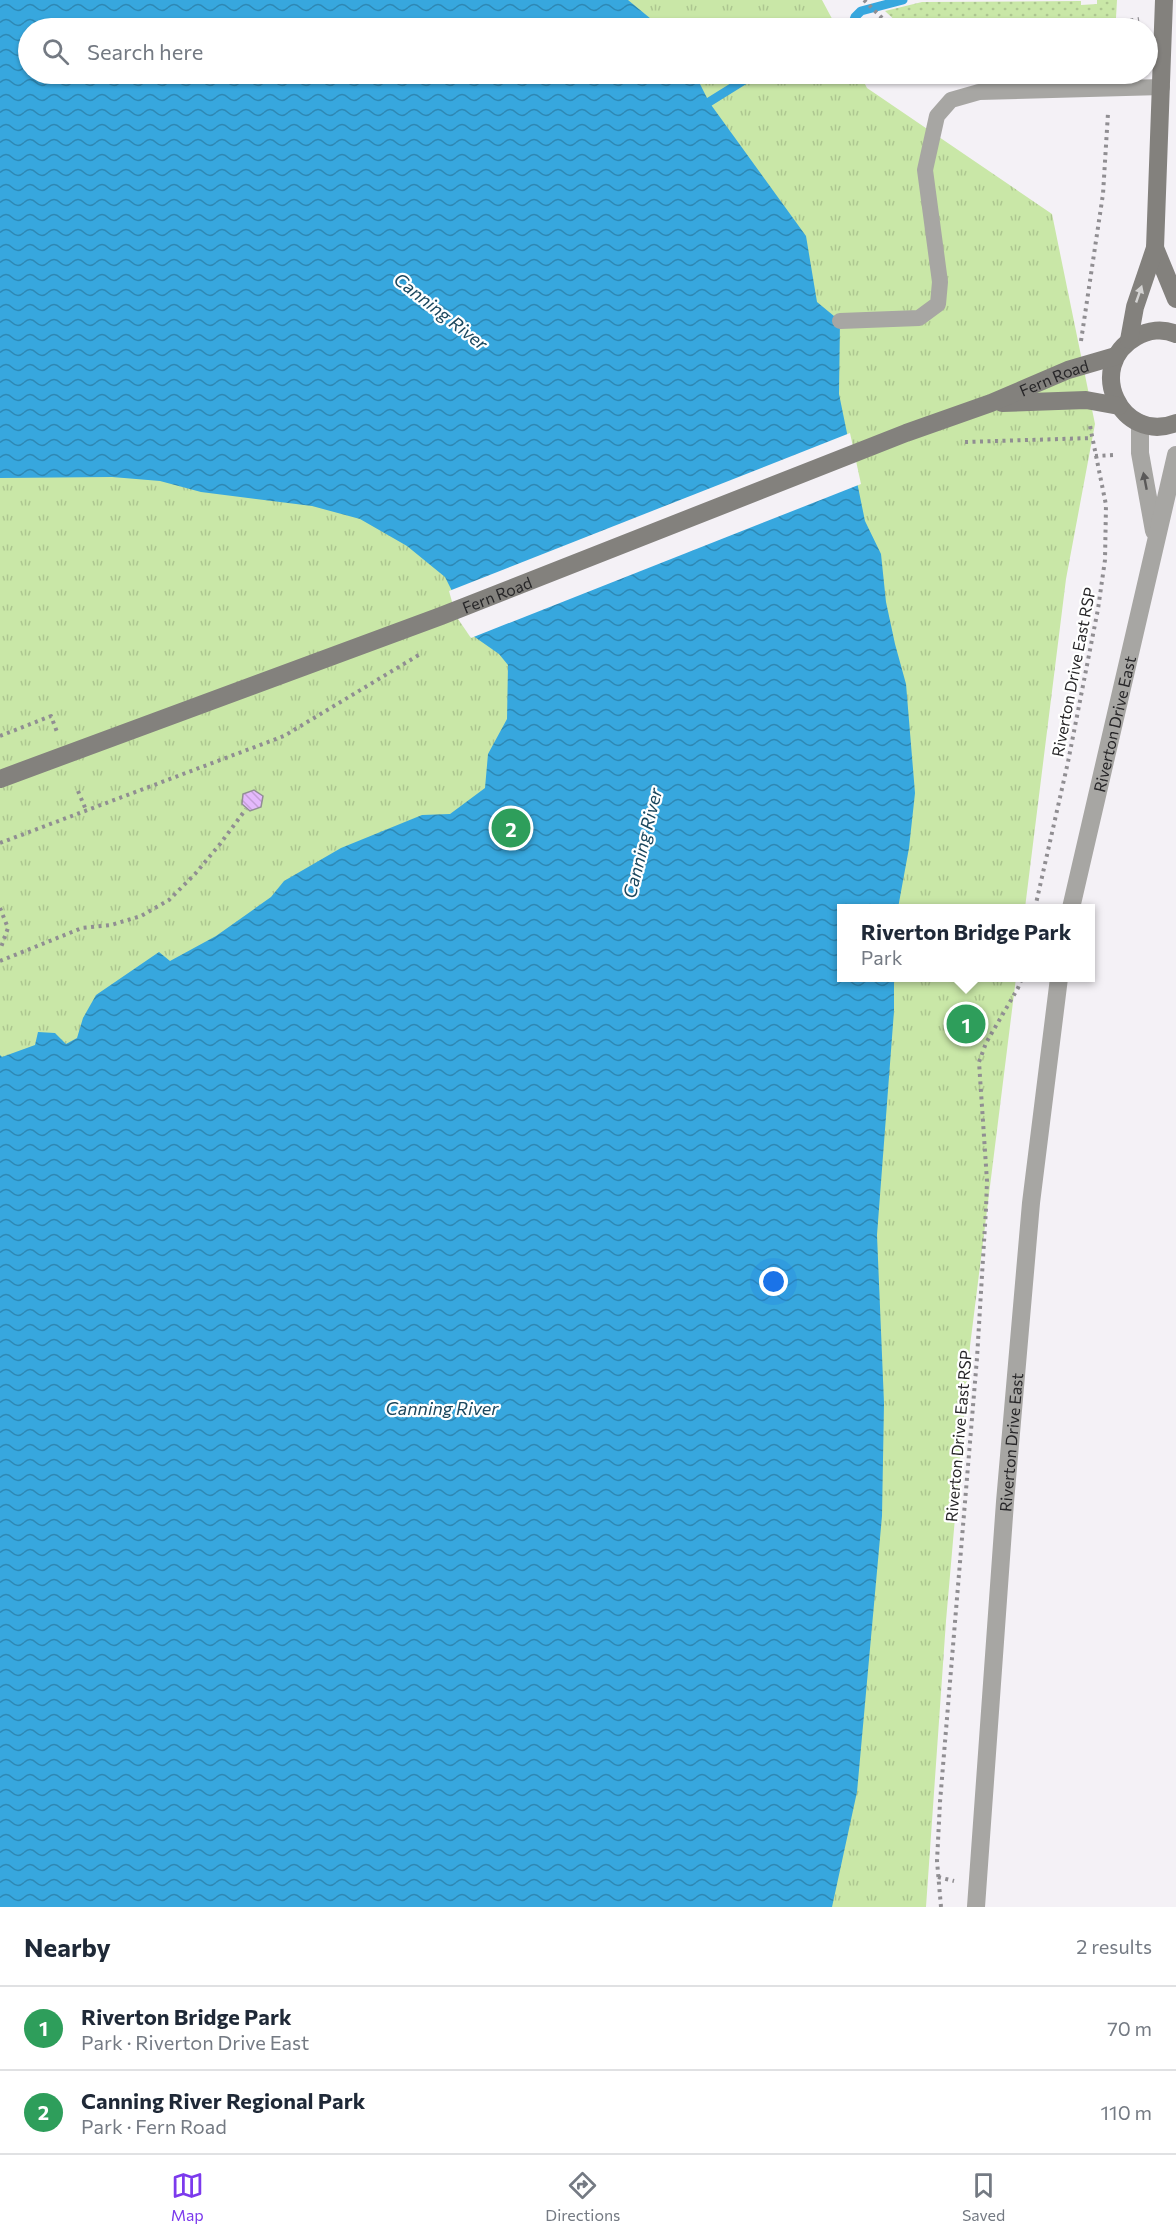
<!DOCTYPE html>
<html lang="en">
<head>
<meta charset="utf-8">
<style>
  body { margin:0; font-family:Commissioner,sans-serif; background:#f2f2f3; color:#1f2937 }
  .you { position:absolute; left:774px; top:1282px; width:21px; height:21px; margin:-15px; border:4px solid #fff; border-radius:50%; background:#1a73e8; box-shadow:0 0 0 9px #1a73e833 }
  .badge { display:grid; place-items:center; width:39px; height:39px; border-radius:50%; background:#7c3aed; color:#fff; font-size:20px; font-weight:700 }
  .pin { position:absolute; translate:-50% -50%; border:3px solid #fff; box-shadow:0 2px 6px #0006 }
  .popup { position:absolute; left:837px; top:904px; width:258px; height:78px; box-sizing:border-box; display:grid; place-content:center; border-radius:0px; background:#fff; filter:drop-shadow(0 2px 4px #0005); font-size:20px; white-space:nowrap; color:#747a83 }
  .popup b { font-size:22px; color:#1f2937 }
  .popup::after { content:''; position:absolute; left:50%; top:100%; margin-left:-12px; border:12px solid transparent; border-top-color:#fff }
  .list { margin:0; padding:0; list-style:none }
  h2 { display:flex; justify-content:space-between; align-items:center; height:78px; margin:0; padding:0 24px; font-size:26px }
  h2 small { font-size:20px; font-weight:400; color:#747a83 }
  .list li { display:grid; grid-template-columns:39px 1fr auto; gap:18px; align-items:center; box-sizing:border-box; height:84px; padding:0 24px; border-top:2px solid #e0e1e3 }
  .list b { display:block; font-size:22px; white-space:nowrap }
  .list p { margin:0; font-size:20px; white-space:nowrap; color:#747a83 }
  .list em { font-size:20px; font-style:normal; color:#747a83 }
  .icon { flex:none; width:33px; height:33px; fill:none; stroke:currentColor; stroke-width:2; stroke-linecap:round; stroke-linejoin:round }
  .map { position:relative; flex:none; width:1176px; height:1907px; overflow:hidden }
  .search { position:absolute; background:#fff; box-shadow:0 2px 4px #0004; left:18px; right:18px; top:18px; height:66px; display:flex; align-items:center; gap:15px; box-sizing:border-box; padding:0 21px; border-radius:33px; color:#747a83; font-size:22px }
  .sheet { height:246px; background:#fff }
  nav { display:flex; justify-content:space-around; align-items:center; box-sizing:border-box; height:84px; border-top:2px solid #e0e1e3; background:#fff; font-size:16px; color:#747a83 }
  nav a { display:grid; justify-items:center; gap:3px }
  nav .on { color:#7c3aed }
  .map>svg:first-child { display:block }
</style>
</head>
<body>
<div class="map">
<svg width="1176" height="1907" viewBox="0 0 1176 1907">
  <defs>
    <pattern id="grass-dots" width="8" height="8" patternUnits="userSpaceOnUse" patternTransform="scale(1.5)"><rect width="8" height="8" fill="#c9e7a7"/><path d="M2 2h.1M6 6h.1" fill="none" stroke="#adc690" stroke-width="1.8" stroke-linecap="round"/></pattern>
    <pattern id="park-tufts" width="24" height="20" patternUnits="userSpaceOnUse" patternTransform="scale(1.5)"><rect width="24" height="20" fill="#c9e7a7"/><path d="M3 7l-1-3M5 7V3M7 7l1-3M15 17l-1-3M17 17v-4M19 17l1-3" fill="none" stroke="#adc690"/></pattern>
    <pattern id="water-waves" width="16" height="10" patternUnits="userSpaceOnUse" patternTransform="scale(1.5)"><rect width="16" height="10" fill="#37a7de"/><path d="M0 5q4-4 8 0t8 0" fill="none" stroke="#2e88b4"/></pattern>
    <pattern id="building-back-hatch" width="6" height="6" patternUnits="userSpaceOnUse" patternTransform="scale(1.5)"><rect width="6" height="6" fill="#e4b9fc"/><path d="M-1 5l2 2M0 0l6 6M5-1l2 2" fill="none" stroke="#c49fd8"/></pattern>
  </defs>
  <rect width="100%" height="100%" fill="#f4f1f6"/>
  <!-- grass -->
  <path fill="url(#grass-dots)" d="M1097,0h20l-1,18 -14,10h-199l-18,-17 37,-9 159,-1v4l16,-1z"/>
  <!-- park -->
  <path fill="url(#park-tufts)" d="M0,0h822l15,28h-809v46h832l7,14 185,126 43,210 -29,155 -41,329h-183v70h174l-46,368 -24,275 -20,286h-926z"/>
  <!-- water -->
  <path fill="url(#water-waves)" d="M0,0h628l34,28h-634v46h667l14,28 97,134 11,66 23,19 -1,73 26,127 16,33 5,48 9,42 11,40 9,109 -6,55 -11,60h-56v70h52v33l-17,224 7,168 -2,113 -25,276 -25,115h-832v-852l2,2 33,-12 3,-13 17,1 11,11 11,-6 6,-20 13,-23 63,-43 11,9 46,-25 55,-39 13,-16 57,-33 81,-33 28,-1 35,-26 3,-34 19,-35 1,-54 -9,-11 -30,-21 -15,-38 -9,-18 -38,-31 -47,-27 -48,-13 -111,-14 -41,-11 -48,-4 -112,1z"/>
  <!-- pier -->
  <path fill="#f4f1f6" d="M850,433l11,51 -390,154 -15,-22 -7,-25z"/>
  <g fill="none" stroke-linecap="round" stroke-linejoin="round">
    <!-- stream -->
    <g stroke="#37a7de" stroke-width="9">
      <path d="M851,28l4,-11 6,-6 42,-11"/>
      <path d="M709,102l45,-28"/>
    </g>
  </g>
  <!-- building -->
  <path fill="url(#building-back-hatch)" stroke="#928f94" stroke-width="1.5" d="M254,790l9,6 -2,11 -11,4 -8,-7 1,-10z"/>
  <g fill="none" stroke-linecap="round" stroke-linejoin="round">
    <!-- path -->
    <g stroke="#908e92" stroke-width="4" stroke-dasharray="3 4.5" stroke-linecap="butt">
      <path d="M864,0l28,28"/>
      <path d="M1110,28l6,-5 23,-4"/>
      <path d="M1081,341l22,-147 5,-81"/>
      <path d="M965,442l127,-4"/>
      <path d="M1095,456l20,-1"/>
      <path d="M0,736l51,-20 6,16"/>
      <path d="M78,791l8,19"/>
      <path d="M0,843l284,-107 138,-83"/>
      <path d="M0,908l8,20 -8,22"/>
      <path d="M1035,908l33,-146 30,-153 7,-49 1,-55 -16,-79"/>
      <path d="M0,961l82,-33 29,-3 30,-9 28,-16 26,-26 25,-30 26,-35"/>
      <path d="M938,1877l16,4"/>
      <path d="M941,1907l-4,-46 3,-59 37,-444 9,-149 1,-28 -8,-119 7,-19 32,-55 4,-10"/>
    </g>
    <!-- lane -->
    <path stroke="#a7a6a3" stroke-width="16" d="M840,321l79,-3 19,-14 2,-22 -15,-112 12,-54 14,-16 28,-8 183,-5"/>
    <!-- street -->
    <g stroke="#a7a6a3" stroke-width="18">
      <path d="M1140,423v30l14,78"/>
      <path id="s1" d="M1071,908l105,-453"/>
      <path id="s2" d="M976,1907l29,-405 26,-299 28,-225"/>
    </g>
    <!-- secondary -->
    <g stroke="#83817d" stroke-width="18">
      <path d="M1155,248l21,51"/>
      <path d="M1176,334c-13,-6 -28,-4 -40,3 -52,29 -15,108 40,86"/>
      <path d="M1129,340l6,-33 20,-59 9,-248"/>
      <path d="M1002,403l84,-3 33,6"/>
      <path id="s3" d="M0,779l441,-163 465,-183 85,-30 77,-33 48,-14"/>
    </g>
  </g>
  <!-- one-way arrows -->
  <defs><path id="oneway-solid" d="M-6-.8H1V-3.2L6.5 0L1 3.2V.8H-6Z" transform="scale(1.5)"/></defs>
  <use fill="#d4d3d2" href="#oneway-solid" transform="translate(1139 294) rotate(-71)"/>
  <use fill="#5a5959" href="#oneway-solid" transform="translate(1145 481) rotate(-101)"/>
  <g text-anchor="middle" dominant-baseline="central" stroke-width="4.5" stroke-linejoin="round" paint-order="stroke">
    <!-- street labels -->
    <g font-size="16" fill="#272628" stroke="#fff">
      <text stroke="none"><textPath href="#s3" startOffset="1128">Fern Road</textPath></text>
      <text stroke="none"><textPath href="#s3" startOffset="530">Fern Road</textPath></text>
      <text transform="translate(1073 672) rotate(-79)">Riverton Drive East RSP</text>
      <text stroke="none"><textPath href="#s1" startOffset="189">Riverton Drive East</textPath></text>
      <text transform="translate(958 1436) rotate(-85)">Riverton Drive East RSP</text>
      <text stroke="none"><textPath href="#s2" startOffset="466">Riverton Drive East</textPath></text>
    </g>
    <!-- water labels -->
    <g font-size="18" font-style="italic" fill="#1a475e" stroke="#fff">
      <text transform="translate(441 311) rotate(38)">Canning River</text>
      <text transform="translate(642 843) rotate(-76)">Canning River</text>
      <text x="442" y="1408">Canning River</text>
    </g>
  </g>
</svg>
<div class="you"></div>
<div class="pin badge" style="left:966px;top:1024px;background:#2e9e5b">1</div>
<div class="popup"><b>Riverton Bridge Park</b>Park</div>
<div class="pin badge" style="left:511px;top:828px;background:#2e9e5b">2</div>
<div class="search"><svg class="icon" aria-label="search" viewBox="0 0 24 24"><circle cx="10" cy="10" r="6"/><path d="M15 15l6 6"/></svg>Search here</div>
</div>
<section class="sheet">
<h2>Nearby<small>2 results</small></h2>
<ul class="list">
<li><span class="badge" style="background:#2e9e5b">1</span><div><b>Riverton Bridge Park</b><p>Park · Riverton Drive East</p></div><em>70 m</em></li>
<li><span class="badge" style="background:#2e9e5b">2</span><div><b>Canning River Regional Park</b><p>Park · Fern Road</p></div><em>110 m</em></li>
</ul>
</section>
<nav>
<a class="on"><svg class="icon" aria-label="map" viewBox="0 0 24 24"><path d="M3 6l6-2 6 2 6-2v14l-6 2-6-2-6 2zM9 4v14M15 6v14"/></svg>Map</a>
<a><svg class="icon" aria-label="directions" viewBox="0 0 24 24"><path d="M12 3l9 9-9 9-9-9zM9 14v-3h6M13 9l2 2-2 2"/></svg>Directions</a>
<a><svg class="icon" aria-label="saved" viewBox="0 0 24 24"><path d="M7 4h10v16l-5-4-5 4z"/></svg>Saved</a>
</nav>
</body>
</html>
